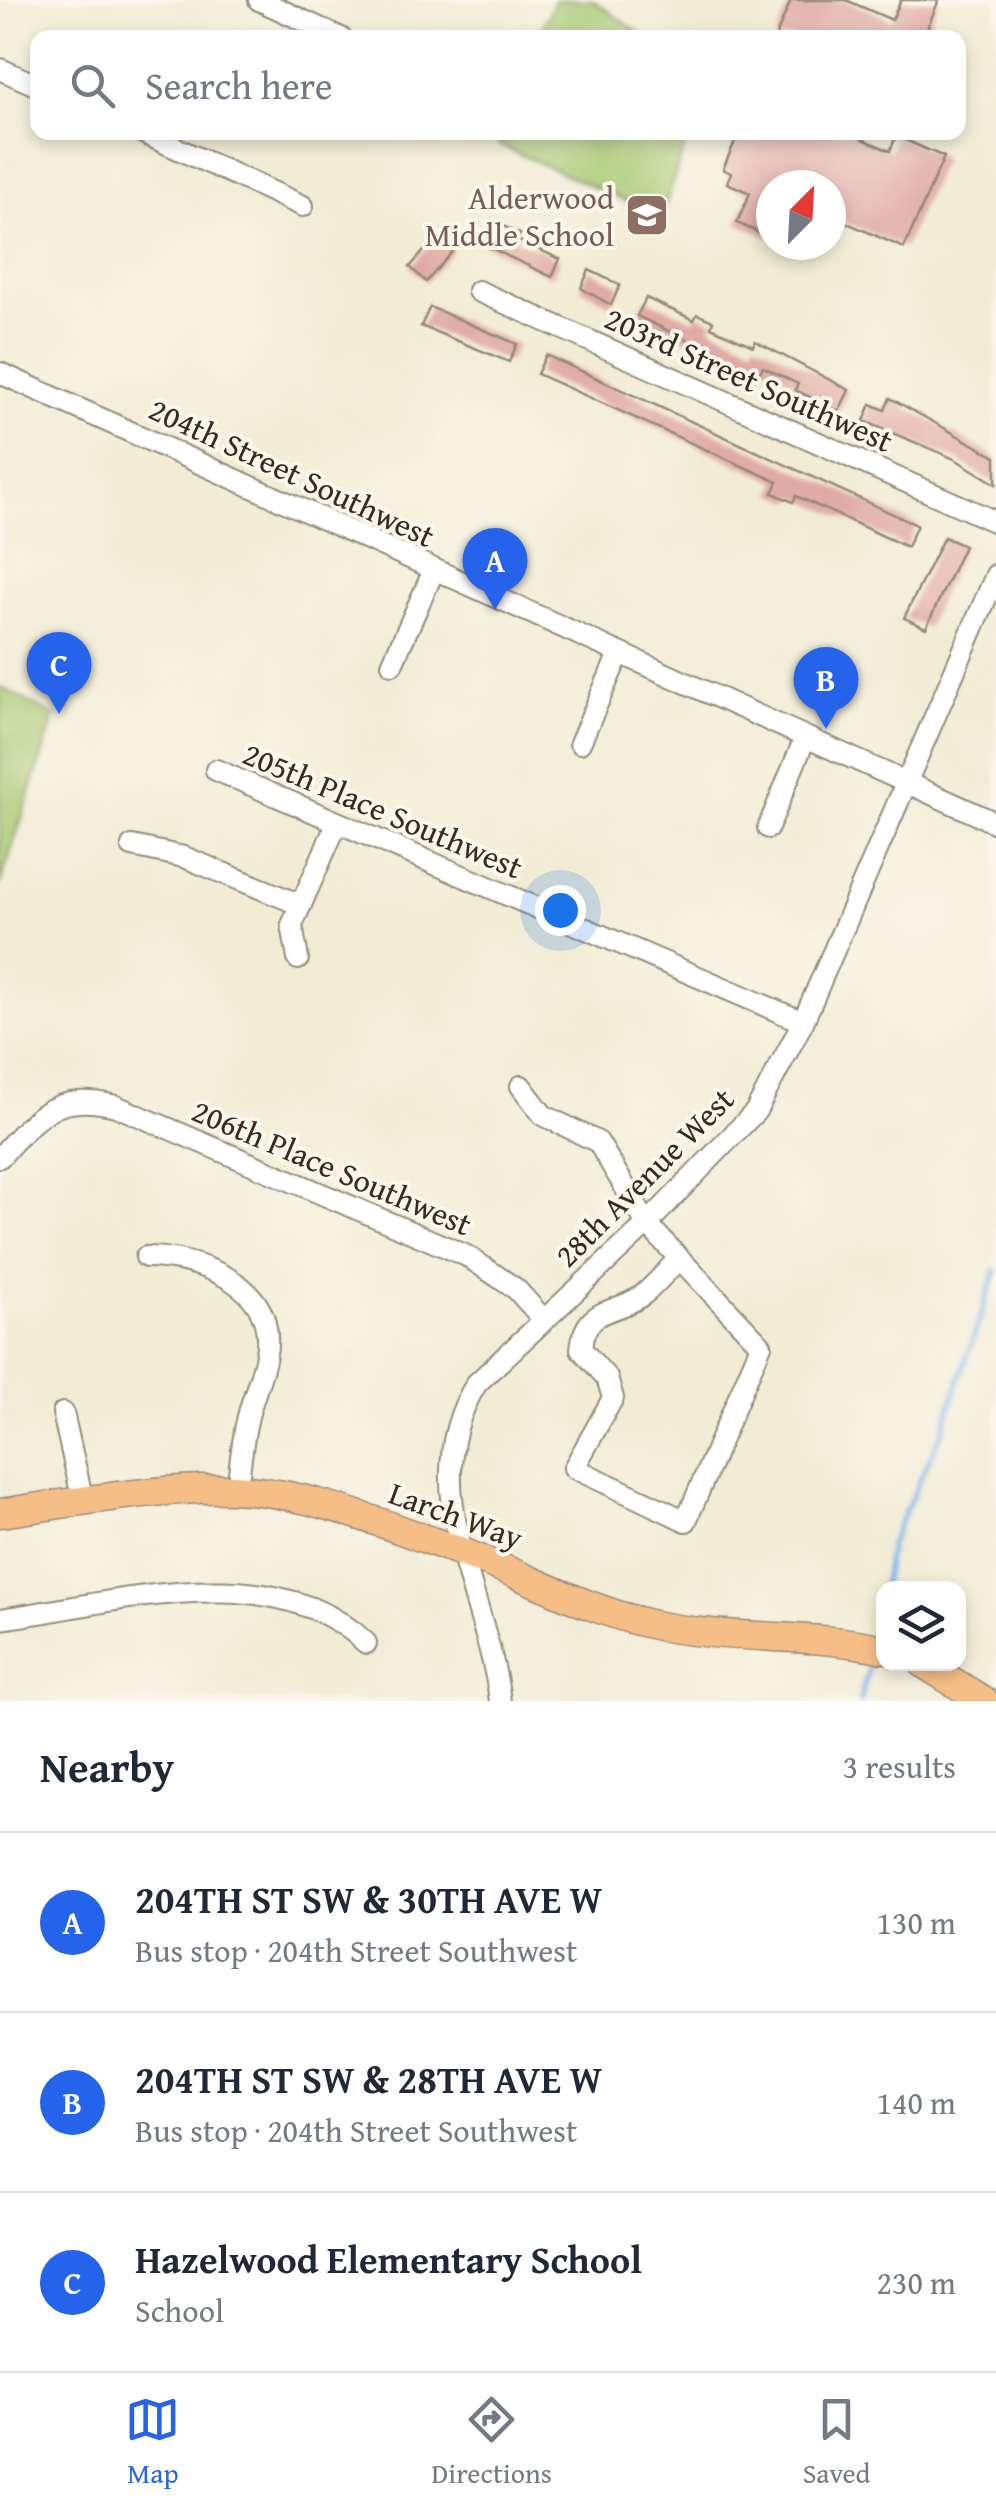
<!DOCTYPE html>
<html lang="en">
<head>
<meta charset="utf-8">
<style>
  body { margin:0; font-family:"Gentium Book Plus",serif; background:#f2f2f3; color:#1f2937 }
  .controls { position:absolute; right:30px; bottom:30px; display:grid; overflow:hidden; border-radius:20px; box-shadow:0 5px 15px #0003 }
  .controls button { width:90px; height:90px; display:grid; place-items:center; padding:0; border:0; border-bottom:2px solid #e0e1e3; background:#fff; color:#1f2937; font:50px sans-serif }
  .compass { position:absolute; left:756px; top:170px; width:90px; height:90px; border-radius:50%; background:#fff; box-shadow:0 5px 15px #0003; rotate:24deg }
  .you { position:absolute; left:560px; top:910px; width:35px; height:35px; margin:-25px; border:8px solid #fff; border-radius:50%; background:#1a73e8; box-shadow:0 0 0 15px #1a73e833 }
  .badge { display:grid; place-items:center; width:65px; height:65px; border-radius:50%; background:#2563eb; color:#fff; font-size:32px; font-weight:700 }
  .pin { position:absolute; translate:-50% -82px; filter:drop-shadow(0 2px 5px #0008) }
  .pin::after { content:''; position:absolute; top:52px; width:35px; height:30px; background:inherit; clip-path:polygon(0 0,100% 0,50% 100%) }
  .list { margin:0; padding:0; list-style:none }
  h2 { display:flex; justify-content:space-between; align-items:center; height:130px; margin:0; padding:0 40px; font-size:42px }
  h2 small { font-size:32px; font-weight:400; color:#747a83 }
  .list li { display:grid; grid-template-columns:65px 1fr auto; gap:30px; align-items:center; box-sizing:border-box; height:180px; padding:0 40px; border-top:2px solid #e0e1e3 }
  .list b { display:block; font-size:38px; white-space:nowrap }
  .list p { margin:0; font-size:32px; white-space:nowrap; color:#747a83 }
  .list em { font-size:32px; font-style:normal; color:#747a83 }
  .icon { flex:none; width:55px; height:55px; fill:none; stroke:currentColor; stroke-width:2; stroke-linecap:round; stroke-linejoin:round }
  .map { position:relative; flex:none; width:996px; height:1701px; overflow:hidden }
  .search { position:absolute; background:#fff; box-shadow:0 5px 15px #0003; left:30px; right:30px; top:30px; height:110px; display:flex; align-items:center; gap:25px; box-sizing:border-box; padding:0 35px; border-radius:20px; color:#747a83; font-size:38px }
  .sheet { height:670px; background:#fff }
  nav { display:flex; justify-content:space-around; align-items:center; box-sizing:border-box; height:140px; border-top:2px solid #e0e1e3; background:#fff; font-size:28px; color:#747a83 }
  nav a { display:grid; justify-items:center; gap:5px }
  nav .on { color:#2563eb }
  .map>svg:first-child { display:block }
</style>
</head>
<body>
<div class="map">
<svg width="996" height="1701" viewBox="0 0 996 1701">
  <rect width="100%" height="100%" fill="#fbf7ec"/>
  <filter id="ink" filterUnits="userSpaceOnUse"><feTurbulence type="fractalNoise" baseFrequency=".01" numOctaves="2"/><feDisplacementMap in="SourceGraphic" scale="20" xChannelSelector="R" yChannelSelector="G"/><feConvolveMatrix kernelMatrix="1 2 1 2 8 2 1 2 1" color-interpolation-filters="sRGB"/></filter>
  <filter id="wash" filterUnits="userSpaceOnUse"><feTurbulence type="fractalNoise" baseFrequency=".0048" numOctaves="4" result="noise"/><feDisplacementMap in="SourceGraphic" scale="40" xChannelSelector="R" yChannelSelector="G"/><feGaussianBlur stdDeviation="2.25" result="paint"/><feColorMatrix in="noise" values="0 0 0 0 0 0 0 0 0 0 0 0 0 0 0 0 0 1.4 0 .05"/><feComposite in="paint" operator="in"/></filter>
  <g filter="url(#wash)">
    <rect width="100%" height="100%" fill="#f2ecd5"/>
    <!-- green -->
    <g fill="#a6c871" stroke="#707948" stroke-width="2.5">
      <path d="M555,0h38l52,37h-107z"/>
      <path d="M494,133v-1l195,1 -28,84 -162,-72z"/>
      <path d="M0,687l55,29 -55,169z"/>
    </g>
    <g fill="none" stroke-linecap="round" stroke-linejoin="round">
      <!-- stream -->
      <g stroke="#7bb4ec" stroke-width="5">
        <path d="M875,1636l15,-92 52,-112 54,-162"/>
        <path d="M860,1701l12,-45"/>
      </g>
    </g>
    <g id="blocks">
      <!-- building -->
      <g fill="#e0aaa6">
        <path d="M791,0h55l46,20 9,-20h38l-16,38h-148z"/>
        <path d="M739,132h108l43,19 6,-15 48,21 -40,91 -73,-32v-31h-60v53l-34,-15 13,-30 -23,-10 4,-10 -8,-4z"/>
        <path d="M492,221l28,13 -3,6 43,19 -8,18 -70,-33z"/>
        <path d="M436,237l17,14 -27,31 -16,-15z"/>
        <path d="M589,270l31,15 -9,20 -30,-17z"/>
        <path d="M646,298l48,22 3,-6 16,7 -2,6 42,19 2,-5 94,49 -10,21 -44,-21 3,-6 -35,-17 -4,7 -122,-58z"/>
        <path d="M430,307l87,37 -8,18 -88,-36z"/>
        <path d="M546,355l371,170 -10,22 -111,-51 -3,6 -20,-9 5,-11 -241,-108z"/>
        <path d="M890,398l106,59v27l-41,-25 -91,-38 7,-17 14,6z"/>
        <path d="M944,537l20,9 -38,82 -22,-10z"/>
      </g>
    </g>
  </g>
  <g filter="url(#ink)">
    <use href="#blocks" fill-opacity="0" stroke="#968b7a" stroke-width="2.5"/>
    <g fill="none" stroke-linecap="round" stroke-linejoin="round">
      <!-- minor casing -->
      <g stroke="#968b7a" stroke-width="24">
        <g id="minor">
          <path d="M259,0l82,38"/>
          <path d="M0,69l38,17"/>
          <path d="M141,132l162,74"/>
          <path d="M478,291l518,231"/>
          <path d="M0,373l996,450"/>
          <path d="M392,664l42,-94"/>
          <path d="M580,743l39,-89"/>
          <path d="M216,770l587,252"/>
          <path d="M768,828l37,-90"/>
          <path d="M132,846l52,11 117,48"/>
          <path d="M298,959l-6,-34 45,-102"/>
          <path d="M521,1086l22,29 55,27 49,82 114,121 -75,176 -112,-53 39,-70 -6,-20 -26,-29c4,-45 35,-33 63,-55 13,-11 24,-24 35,-36"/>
          <path d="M0,1157c38,-43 56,-65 116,-51l351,150 49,33 26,29"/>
          <path d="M146,1257c42,0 107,19 119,66 9,33 -12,67 -18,98 -5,22 -7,46 -10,68"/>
          <path d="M63,1413l20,88"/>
          <path d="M0,1619c112,-15 275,-65 366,24"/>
          <path d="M500,1701c-13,-105 -88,-217 -23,-318l170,-159 109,-113 47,-89 193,-447"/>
        </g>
      </g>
      <!-- major casing -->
      <g stroke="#968b7a" stroke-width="31">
        <g id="major">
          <path d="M0,1513c77,-11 155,-26 233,-24 77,3 155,37 226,62 64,23 125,58 191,73 77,17 157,8 234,25"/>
          <path d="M924,1664l60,37"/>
        </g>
      </g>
      <!-- minor -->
      <use href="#minor" stroke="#fff" stroke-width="20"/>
      <!-- major -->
      <use href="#major" stroke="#f6be87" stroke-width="28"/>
    </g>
  </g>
  <!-- icons -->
  <defs>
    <g id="school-square" transform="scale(2.25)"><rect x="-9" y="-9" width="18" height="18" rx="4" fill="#8d6e63" stroke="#fbf7ec"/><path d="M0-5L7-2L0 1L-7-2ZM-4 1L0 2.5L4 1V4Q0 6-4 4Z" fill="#fff"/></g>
  </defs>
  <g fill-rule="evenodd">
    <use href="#school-square" x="647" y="215"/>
  </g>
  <g text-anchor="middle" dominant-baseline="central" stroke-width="8" stroke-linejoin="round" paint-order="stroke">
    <!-- education labels -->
    <g font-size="32" fill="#785e54" stroke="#fbf7ec" text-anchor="end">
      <text x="614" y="197">Alderwood<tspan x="614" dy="37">Middle School</tspan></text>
    </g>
    <!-- street labels -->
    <g font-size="32" fill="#3b2a1e" stroke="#fbf7ec">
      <text transform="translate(749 379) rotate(24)">203rd Street Southwest</text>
      <text transform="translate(292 472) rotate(25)">204th Street Southwest</text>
      <text transform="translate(383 810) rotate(23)">205th Place Southwest</text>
      <text transform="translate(332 1167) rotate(23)">206th Place Southwest</text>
      <text transform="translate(644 1177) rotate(-45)">28th Avenue West</text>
      <text transform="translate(456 1515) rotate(20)">Larch Way</text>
    </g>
  </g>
</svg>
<div class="controls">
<button><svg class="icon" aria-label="layers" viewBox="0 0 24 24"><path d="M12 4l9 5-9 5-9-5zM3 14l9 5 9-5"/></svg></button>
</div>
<svg class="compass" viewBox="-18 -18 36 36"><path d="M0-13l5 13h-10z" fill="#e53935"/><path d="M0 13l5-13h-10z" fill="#747a83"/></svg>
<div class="you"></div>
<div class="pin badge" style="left:495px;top:610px">A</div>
<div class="pin badge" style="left:826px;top:729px">B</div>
<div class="pin badge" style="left:59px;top:714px">C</div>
<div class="search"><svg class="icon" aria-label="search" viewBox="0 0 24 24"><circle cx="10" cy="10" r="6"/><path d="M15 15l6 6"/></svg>Search here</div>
</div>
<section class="sheet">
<h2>Nearby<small>3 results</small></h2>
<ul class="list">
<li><span class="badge">A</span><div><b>204TH ST SW &amp; 30TH AVE W</b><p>Bus stop · 204th Street Southwest</p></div><em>130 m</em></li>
<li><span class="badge">B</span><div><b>204TH ST SW &amp; 28TH AVE W</b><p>Bus stop · 204th Street Southwest</p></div><em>140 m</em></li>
<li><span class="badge">C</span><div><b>Hazelwood Elementary School</b><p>School</p></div><em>230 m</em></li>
</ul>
</section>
<nav>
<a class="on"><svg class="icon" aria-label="map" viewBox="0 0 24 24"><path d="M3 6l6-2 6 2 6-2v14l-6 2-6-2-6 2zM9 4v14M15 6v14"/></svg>Map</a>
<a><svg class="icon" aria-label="directions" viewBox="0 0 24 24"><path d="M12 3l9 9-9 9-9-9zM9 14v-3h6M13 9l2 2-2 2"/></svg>Directions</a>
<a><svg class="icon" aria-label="saved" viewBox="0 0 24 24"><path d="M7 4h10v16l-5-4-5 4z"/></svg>Saved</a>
</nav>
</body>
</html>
